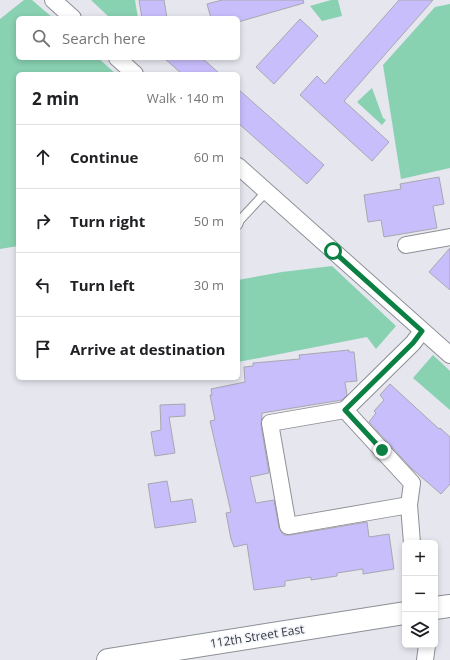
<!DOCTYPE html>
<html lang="en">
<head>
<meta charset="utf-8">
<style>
  body { margin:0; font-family:"Open Sans",sans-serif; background:#f6f6f6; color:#202124 }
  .controls { position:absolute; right:12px; bottom:12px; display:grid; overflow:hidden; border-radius:6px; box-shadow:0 2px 6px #0003 }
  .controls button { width:36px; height:36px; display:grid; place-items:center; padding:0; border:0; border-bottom:1px solid #e0e0e0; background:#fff; color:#202124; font:20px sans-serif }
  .stop { position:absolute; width:12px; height:12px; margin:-9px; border:3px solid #0b8043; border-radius:50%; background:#fff }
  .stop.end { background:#0b8043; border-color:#fff; box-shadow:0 1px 4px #0008 }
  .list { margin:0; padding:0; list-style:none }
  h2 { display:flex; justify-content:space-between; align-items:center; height:52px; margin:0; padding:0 16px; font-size:17px }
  h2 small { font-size:13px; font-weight:400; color:#757577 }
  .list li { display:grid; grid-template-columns:26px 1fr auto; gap:12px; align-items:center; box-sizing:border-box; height:64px; padding:0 16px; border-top:1px solid #e0e0e0 }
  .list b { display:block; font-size:15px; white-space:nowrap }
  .list em { font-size:13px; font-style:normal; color:#757577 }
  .icon { flex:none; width:22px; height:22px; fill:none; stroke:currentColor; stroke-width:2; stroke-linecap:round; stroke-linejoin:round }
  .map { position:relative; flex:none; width:450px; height:660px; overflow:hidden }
  .search { position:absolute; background:#fff; box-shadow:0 2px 6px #0003; left:16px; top:16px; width:224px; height:44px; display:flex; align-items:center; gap:10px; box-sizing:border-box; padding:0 14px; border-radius:6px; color:#757577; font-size:15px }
  .panel { position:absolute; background:#fff; box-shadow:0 2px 6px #0003; left:16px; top:72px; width:224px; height:308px; border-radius:6px }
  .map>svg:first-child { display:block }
</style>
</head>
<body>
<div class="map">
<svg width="450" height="660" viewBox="0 0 450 660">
  <rect width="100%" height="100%" fill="#e5e6ee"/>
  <!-- green -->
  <g fill="#88d1b1">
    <path d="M24,0h8l21,18h-35v40h80l18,16h-98v172l-18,3v-230z"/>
    <path d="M91,0h44l3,18h-28z"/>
    <path d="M331,0h7l4,16 -20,5 -12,-15z"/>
    <path d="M450,4v164l-49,11 -18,-114 52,-58z"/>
    <path d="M372,88l11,30 3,2 -4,5 -25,-23z"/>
    <path d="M332,266l64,60 -20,23 -9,-12 -129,25v-82l44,-8z"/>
    <path d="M433,355l17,16v39l-37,-32z"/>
  </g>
  <!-- building -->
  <g fill="#c9befc" stroke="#a8a7ae">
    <path d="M139,0h25l3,18h-25z"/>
    <path d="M222,0h81l1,3 -66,19v-4h-27l-4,-14z"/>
    <path d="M399,0h34l-89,101 45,41 -17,19 -72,-66 17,-19 8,8z"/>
    <path d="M300,19l18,17 -44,48 -18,-17z"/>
    <path d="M164,58h38l18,16h-38z"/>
    <path d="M238,89l86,76 -17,19 -69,-61z"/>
    <path d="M439,177l5,27 -11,2 4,22 -53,9 -3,-17 -13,2 -4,-27 37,-6 -1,-5z"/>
    <path d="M450,248v42l-21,-18z"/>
    <path d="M349,350v2h5l3,29 -12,1 2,13 -5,5 -80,13 -1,12 8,48 -19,4 6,26 18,-3 5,28 5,7h6l77,-13 2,15 20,-3 5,35 -31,5v-5l-26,4v3l-26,4v-3l-26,4v5l-31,4 -7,-46 -13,3 -3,-8 -5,-26 5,-1 -21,-91 5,-1 -5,-25h2l-1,-6 34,-7 -1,-15 9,-1v-3l47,-4 -1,-4z"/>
    <path d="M390,384l49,45 1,-1 10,9v47l-9,10 -30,-26 -42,-46 7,-9 -2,-2 10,-11 -4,-5z"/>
    <path d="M185,404v12l-16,1 6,36 -20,3 -4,-24 10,-2 -1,-25z"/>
    <path d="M167,481l4,21 21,-3 4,23 -41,6 -7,-44z"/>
  </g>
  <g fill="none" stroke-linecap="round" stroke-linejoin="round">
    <!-- lane casing -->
    <g stroke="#8d8f96" stroke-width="10">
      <path id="lane" d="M238,225l2,-5 26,-28"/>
    </g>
    <!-- street casing -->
    <g stroke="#8d8f96" stroke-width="18">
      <g id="street">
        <path d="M53,0l20,18"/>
        <path d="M117,58l18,16"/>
        <path d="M238,166l212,189"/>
        <path d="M406,245l44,-8"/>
        <path d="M345,410l-75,13 18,103 121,-21"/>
        <path d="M345,410l67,73 -3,22 3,38"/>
        <path d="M345,410l68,-67 9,-12"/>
        <path d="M425,660l2,-15"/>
      </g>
    </g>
    <!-- secondary casing -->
    <g stroke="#8d8f96" stroke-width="24">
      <g id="secondary">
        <path d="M435,608l15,-2"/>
        <path d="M108,660l297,-47"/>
      </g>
    </g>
    <!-- lane -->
    <use href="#lane" stroke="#fff" stroke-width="8"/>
    <!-- street -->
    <use href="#street" stroke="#fff" stroke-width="16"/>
    <!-- secondary -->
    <use href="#secondary" stroke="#fff" stroke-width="22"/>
  </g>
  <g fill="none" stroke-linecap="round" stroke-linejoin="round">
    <!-- route -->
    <path stroke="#0b8043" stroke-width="5" d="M333,251l89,80 -9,12 -68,67 37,40"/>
  </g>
  <g text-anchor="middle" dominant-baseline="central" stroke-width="3" stroke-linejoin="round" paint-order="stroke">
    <!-- street labels -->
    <g font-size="12" fill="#3a3b3e" stroke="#f2f4fb">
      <text transform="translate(257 636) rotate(-9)">112th Street East</text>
    </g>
  </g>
</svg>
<div class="controls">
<button>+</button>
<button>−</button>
<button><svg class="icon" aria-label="layers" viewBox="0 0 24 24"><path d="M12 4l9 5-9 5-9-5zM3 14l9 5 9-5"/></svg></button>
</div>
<div class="stop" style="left:333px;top:251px"></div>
<div class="stop end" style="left:382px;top:450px"></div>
<div class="search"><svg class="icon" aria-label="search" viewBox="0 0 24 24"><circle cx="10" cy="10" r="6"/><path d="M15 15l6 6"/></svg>Search here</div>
<section class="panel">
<h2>2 min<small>Walk · 140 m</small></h2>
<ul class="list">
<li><svg class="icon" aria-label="ahead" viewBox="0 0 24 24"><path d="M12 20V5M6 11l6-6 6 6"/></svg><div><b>Continue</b></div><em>60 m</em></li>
<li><svg class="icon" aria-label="right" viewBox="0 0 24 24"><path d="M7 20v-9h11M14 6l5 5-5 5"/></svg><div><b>Turn right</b></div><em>50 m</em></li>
<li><svg class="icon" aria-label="left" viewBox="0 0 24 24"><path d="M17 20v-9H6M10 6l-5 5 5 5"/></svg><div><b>Turn left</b></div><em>30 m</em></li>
<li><svg class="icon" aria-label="arrive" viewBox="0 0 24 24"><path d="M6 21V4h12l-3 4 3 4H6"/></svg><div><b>Arrive at destination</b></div></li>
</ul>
</section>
</div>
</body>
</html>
